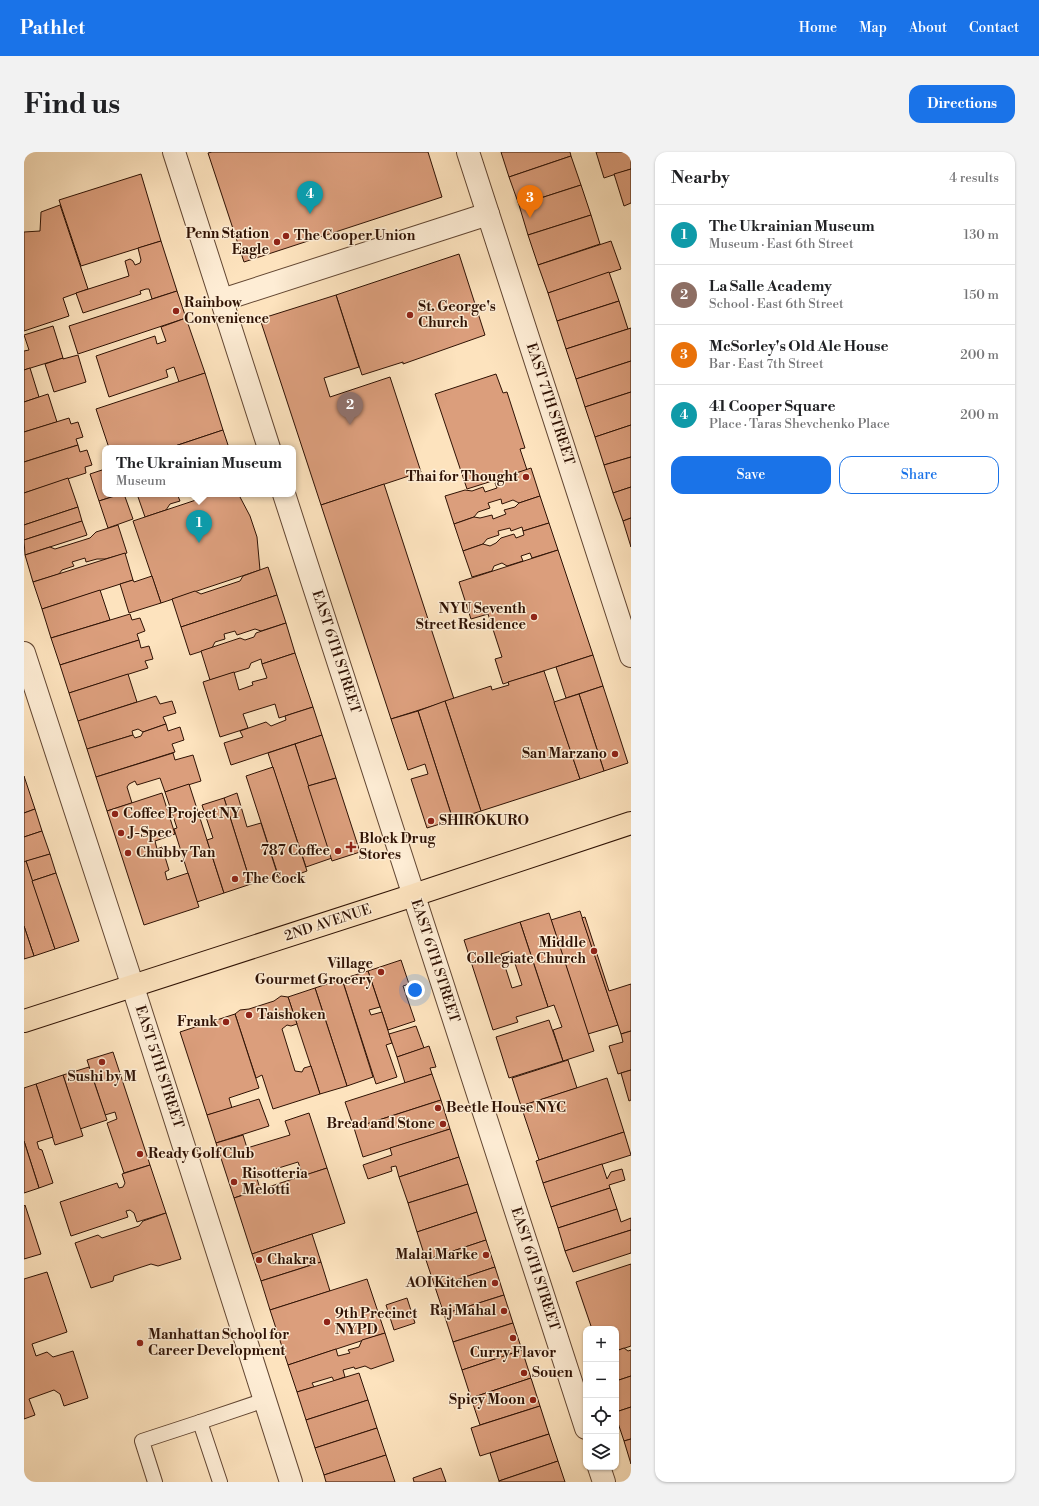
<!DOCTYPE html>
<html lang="en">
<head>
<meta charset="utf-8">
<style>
  body { margin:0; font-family:"Libre Bodoni",serif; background:#f2f2f2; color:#202124 }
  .controls { position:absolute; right:12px; bottom:12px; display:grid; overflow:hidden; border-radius:8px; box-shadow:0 1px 3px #0004 }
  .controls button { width:36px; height:36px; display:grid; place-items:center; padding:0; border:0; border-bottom:1px solid #e0e0e0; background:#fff; color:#202124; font:20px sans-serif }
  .you { position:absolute; left:391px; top:838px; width:14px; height:14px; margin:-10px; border:3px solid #fff; border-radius:50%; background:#1a73e8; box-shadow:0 0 0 6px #1a73e833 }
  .badge { display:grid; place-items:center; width:26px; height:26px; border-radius:50%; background:#1a73e8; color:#fff; font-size:13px; font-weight:700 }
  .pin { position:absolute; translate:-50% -33px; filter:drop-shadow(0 1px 2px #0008) }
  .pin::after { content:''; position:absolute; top:21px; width:14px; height:12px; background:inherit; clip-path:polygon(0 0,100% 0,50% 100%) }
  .popup { position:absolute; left:78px; top:293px; width:194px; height:52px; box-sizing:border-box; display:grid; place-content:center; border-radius:8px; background:#fff; filter:drop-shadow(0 1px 3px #0005); font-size:13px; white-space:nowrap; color:#757577 }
  .popup b { font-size:15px; color:#202124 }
  .popup::after { content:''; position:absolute; left:50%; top:100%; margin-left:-8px; border:8px solid transparent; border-top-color:#fff }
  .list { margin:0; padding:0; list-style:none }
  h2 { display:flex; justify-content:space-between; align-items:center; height:52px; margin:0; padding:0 16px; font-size:17px }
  h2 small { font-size:13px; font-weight:400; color:#757577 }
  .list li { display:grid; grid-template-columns:26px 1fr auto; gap:12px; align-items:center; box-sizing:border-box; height:60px; padding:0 16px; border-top:1px solid #e0e0e0 }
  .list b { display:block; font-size:15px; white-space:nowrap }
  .list p { margin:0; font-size:13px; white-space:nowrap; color:#757577 }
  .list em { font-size:13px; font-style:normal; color:#757577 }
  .actions { display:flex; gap:8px; padding:12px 16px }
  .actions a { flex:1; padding:9px 0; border:1px solid #1a73e8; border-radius:12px; text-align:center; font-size:14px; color:#1a73e8 }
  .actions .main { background:#1a73e8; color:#fff }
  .icon { flex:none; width:22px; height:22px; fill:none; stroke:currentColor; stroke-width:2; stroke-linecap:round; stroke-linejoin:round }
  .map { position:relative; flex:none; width:607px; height:1330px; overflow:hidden; border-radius:12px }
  header { display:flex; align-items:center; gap:24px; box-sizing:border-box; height:56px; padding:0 20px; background:#1a73e8; color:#fff }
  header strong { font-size:19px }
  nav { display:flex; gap:22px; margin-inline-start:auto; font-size:14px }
  .intro { display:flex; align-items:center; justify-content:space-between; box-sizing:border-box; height:96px; padding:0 24px }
  h1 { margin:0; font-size:28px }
  .button { padding:10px 18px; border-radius:12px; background:#1a73e8; color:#fff; font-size:14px; font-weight:700 }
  main { display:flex; gap:24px; padding:0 24px }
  aside { flex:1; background:#fff; border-radius:12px; box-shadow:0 1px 3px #0004 }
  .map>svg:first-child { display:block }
</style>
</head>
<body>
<header>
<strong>Pathlet</strong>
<nav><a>Home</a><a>Map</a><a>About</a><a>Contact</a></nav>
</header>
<div class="intro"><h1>Find us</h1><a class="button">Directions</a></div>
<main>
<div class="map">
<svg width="607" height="1330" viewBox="0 0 607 1330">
  <rect width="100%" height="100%" fill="#fde3be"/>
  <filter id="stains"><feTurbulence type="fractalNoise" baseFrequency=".005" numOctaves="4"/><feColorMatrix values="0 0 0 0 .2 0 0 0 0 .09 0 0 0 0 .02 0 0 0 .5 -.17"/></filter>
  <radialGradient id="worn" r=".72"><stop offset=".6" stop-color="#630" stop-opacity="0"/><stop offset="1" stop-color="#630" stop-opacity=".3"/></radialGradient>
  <!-- building -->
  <g fill="#db9e7c" stroke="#2f1204" fill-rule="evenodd">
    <path d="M188,0h216l14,45 -198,65 -36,-109z"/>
    <path d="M477,0h69l1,4 -62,21z"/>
    <path d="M572,0h35v17l-27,9z"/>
    <path d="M547,4l10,29 -62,20 -10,-28z"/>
    <path d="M607,17v34l-7,3 -10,-32z"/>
    <path d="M117,22l20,67 -80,25 -22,-66z"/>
    <path d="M557,33l10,30 -63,20 -9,-30z"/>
    <path d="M36,53l28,84 -25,9 6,18 -45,15v-99l16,-1 1,-19z"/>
    <path d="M567,63l9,29 -62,21 -10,-30z"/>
    <path d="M137,89l16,50 -25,8 -3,-10h-3l-6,2 1,3 -58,19 -7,-20 53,-17 -4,-15 5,-2 3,2 2,4 5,-2 1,-3 -3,-12z"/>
    <path d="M587,89l10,28 -73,24 -10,-28z"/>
    <path d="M435,102l26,81 -82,29v-2l-41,13 -26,-80z"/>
    <path d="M585,120l10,29 -62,20 -9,-28z"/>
    <path d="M153,139l9,27 -108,36 -9,-28z"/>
    <path d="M312,143l23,72 -35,11 6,19 60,-20 31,95 -100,33 -61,-186z"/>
    <path d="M595,149l9,28 -62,20 -9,-28z"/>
    <path d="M162,166l19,55 -26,9 -5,-15 -8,3 2,7 -59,20 -13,-41 59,-20 2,8 9,-3 -5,-14z"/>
    <path d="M29,174l10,32 -39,12v-19l5,-1 -5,-15z"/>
    <path d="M607,176v33l-55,18 -10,-30z"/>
    <path d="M54,203l8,27 -32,10 -9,-28 18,-6v1z"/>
    <path d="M607,209v31l-46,15 -9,-28z"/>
    <path d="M6,216l9,29 -15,5v-32z"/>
    <path d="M181,221l18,57 -54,18h-60l-13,-39z"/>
    <path d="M472,222l7,19 4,-1 18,56 -5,1 7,21 -60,19 -32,-95z"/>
    <path d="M607,240v33l-36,12 -10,-30z"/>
    <path d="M24,242l9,28 -33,10v-30z"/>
    <path d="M45,266l2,6 7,-2 5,15 -7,2 2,6 -54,17v-30z"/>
    <path d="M607,273v32l-27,8 -9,-28z"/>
    <path d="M199,278l6,18h-60z"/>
    <path d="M54,293l2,7 7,-2 5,15 -7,2 1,6 -62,20v-31z"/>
    <path d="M607,305v30l-18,6 -9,-28z"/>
    <path d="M507,316l9,28 -21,7 -6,-3 -11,4 -1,-5 -13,4 2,5 -12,4 -4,5 -20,7 -9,-28 20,-6 7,1 11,-4 2,5 12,-4 -2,-5 11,-4 4,-4z"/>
    <path d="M81,317v25h16l-22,7 -9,-27z"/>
    <path d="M44,326l10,29 -54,18v-32z"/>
    <path d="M360,332l70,215 -63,20 -70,-214z"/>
    <path d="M607,335v31l-8,3 -10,-28z"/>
    <path d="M97,342h3l9,25 -25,9 -9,-27z"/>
    <path d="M113,342h49l-8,2 2,5 -10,3 -4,6 -21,7z"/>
    <path d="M190,342h23l3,3 10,19 7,21 3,33 -99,33 -28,-82z"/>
    <path d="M516,344l9,27 -26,8 -1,-4 -11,4 -1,-3 -12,3 1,4 -12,4 -4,5 -20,7 -9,-27 20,-7 6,1 12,-3 1,4 13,-5 -2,-4 11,-3 4,-4z"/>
    <path d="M54,355l4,14 -58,19v-15z"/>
    <path d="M607,366v29l-8,-26z"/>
    <path d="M58,369l5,14 -62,20 -1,-15z"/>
    <path d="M525,371l9,27 -26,8 -2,-5 -9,3 2,5 -16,5 -5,-3 -8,3 -2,5 -20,6 -9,-26 20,-7 7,2 6,-3 5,-5 13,-4 2,4 8,-3 -1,-4z"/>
    <path d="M94,373l9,28 -22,6h-8l-11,3 -1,-4 -13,4 2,4 -12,4 -3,4 -26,8 -8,-27 25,-8 5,2 35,-11 6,-6z"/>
    <path d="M534,398l35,105 -90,29 -8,-25 7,-2 -14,-43 -17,5 -12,-37z"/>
    <path d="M101,401l8,27 -91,29 -9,-27z"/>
    <path d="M244,415l9,28 -96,32 -9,-28 23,-8 6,3 39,-13 3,-5z"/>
    <path d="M128,424l9,27 -32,10 -9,-29 13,-4 1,2z"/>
    <path d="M76,438l10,30 -59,18 -9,-29z"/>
    <path d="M253,443l9,28 -25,8 -6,-2 -18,6 -2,-4 -11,3 1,5 -10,3 -3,6 -22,7 -9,-28z"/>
    <path d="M106,462l2,6 8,-2 5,13 -8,3 2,6 -79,25 -9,-27z"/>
    <path d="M262,471l9,30 -33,11 -1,-5 -10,4 -2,5 -39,12 -9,-29 39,-13 5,2 9,-3 2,-4z"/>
    <path d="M115,488l2,8 8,-2 4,13 -8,2 3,7 -79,25 -9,-28z"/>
    <path d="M271,501l18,54 -34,11 -4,-14 -32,10 5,14 -28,9 -17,-55 31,-10 5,18 14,-5 -1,-3 15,-4 -5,-14z"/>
    <path d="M569,503l10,31 -37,12 -10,-31z"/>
    <path d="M520,519l36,108 -99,32 -36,-110 46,-15 1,4 17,-5 -1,-3z"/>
    <path d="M104,522l9,28 -59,19 -9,-28z"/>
    <path d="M579,534l25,77 -24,8 -25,-77z"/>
    <path d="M555,542l25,77 -24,8 -26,-77z"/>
    <path d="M132,544l4,8 12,-3 4,12 -13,4 3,7 -23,8 -5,-3 -6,2 1,4 -46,14 -9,-28z"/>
    <path d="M421,549l36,110 -28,9 -35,-109z"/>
    <path d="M289,555l9,28 -91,30 -7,-22 19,-6 -3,-6 26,-9 5,4 15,-6 -1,-4z"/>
    <path d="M394,559l35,109 -26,8 -16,-49 17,-5 -3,-10 -17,6 -17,-51z"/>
    <path d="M142,572l2,7 12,-4 4,13 -12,4 3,8 -79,25 -9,-28 46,-14 2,3 6,-2 2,-4z"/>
    <path d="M298,583l14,43 -28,8 -13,-42z"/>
    <path d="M271,592l37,114 -26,9 -38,-114z"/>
    <path d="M149,601l2,7 18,-5 8,26 -36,11 -5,-14 -23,7 -2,-4 -6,3 -2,3 5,16 -25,8 -11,-34z"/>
    <path d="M249,615l34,104 -27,10 -34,-105z"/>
    <path d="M0,624l11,33 -11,4z"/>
    <path d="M312,626l24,74 -28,9 -24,-75z"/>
    <path d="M165,632l35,109 -27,9 -23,-73 3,-1 -12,-36z"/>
    <path d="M138,641l13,41 -20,7 2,8 5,-2 7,23 -4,2 2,8 21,-7 11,34 -55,18 -37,-114z"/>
    <path d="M213,641l10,34 14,-4 17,53 -27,8 -27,-86z"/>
    <path d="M200,646l27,86 -27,9 -17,-53 6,-2 -11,-33z"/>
    <path d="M11,657l7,22 -18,6v-24z"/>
    <path d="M18,679l8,23 -26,8v-25z"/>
    <path d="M26,702l6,19 -24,8 -6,-20z"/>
    <path d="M2,709l29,88 -21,7 -10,-30v-64z"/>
    <path d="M32,721l23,68 -24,8 -23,-68z"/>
    <path d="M556,759l38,114 -30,9 -37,-114z"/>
    <path d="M525,761l45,138 -31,10 -10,-31 9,-3 -8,-22 -6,2 -28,-85z"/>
    <path d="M561,765l24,74 22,-7v47l-10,3 -39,-116z"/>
    <path d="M496,770l28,85 -32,10 2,5 -25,8 -29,-90zM487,799l11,34 -10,3 -11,-34z"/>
    <path d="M0,774l10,30 -10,3z"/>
    <path d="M377,808l8,24 -6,2 12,35 -27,9 -20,-59z"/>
    <path d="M344,819l12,36 -11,3 2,5 11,-3 10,31 -6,2 11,32 -21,7 -34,-105z"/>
    <path d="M318,827l31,98 -26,9 -32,-98z"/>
    <path d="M291,836l32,98 -27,8 -32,-97z"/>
    <path d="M257,844l7,1 9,27 -6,2 -4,-1 -5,4 13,42 7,1 2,-4 7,-2 9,28 -47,15 -11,-34 -6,3 -21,-64 5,-4 9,-1 25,-8z"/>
    <path d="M211,862l24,74 -30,10 3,10 -25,7 -27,-83z"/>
    <path d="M525,868l14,41 -54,17 -13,-41z"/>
    <path d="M392,874l8,22 -27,9 -8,-23z"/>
    <path d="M607,879v39l-13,4 -9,-28 14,-4 -2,-8z"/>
    <path d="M405,894l7,21 -6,1 2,6 -27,9 -8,-26z"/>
    <path d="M89,900l37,113 -26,8 -17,-50 10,-4 -2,-7 -10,3 -18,-55z"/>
    <path d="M544,908l9,28 -56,18 -9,-28z"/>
    <path d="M65,915l18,53 -27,9 -17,-54z"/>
    <path d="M607,918v30l-2,1 -8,-28z"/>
    <path d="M408,922l9,26 -87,28 -9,-26z"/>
    <path d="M39,923l20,61 -28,9 -19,-61z"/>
    <path d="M583,926l17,54 -85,28 -18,-54z"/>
    <path d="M12,932l17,53 -16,5 2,7 3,1 11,33 -14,5 -15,-47v-53z"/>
    <path d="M235,947l10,27 -53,17 -9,-28z"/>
    <path d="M417,948l9,29 -87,28 -9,-29z"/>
    <path d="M285,961l18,55 -24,8 -5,-14 -42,13 4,14 -26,9 -18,-55 27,-8 4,13 43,-13 -5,-14z"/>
    <path d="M426,977l9,28 -60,20 -3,-11 -5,1 1,4 -24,8 -5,-14 29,-10 -2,-7z"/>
    <path d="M600,980l7,23 -88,28 -7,-22z"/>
    <path d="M0,989l15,47 -15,5z"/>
    <path d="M435,1005l9,27 -60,19 -9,-26z"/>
    <path d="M578,1012l5,15 4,-7 11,-3 3,11 -16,5 1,3 -59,19 -8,-24z"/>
    <path d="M126,1013l16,48 -29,9 -3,-9 -4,-3 -4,1 2,6 -57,19 -11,-34 57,-19 2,5 4,-1 2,-4 -3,-9z"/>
    <path d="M303,1016l18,55 -93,31 -18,-56z"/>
    <path d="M444,1032l9,28 -60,20 -9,-29z"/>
    <path d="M586,1036l7,21 -59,19 -7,-21z"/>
    <path d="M1,1053l16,49 -17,5v-53z"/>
    <path d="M593,1057l4,13 10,-4v12l-66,21 -7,-23z"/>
    <path d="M453,1060l9,28 -60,20 -9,-28z"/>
    <path d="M142,1061l15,46 -23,7 -7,-2 -37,12 -1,5 -22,7 -16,-45 23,-8 4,3 37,-12 4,-5z"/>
    <path d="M607,1078v23l-58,19 -8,-21z"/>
    <path d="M288,1082l9,28 -60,19 -9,-27z"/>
    <path d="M462,1088l9,27 -60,20 -9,-27z"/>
    <path d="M297,1110l9,29 -60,19 -9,-29z"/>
    <path d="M607,1112v82l-15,5v-22h-24l-16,-47z"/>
    <path d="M471,1115l9,28 -60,19 -9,-27z"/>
    <path d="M23,1120l20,60 -35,12 4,12 11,-4 6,5 20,-6 15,47 -24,8 -4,-12 -6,-4 -25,9 6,16 -11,4v-140z"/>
    <path d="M343,1127l18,54 -97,32 -18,-55z"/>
    <path d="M480,1143l9,28 -60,19 -9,-28z"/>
    <path d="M383,1146l8,25 -21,7 -8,-25z"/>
    <path d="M489,1171l9,27 -60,20 -9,-28z"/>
    <path d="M361,1181l9,28 -23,8 -6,-3 -10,3 -1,-2 -11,3 2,7 -11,4 -2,-4 -20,6 2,4 -17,5 -9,-27 48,-16 2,7 12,-3 -2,-3 11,-3 3,-7z"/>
    <path d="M600,1196l4,3 3,-1v26l-15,5v-30z"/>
    <path d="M498,1198l9,28 -60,20 -9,-28z"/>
    <path d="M335,1221l9,27 -62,20 -9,-28z"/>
    <path d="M607,1224v31l-15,5v-31z"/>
    <path d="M507,1226l9,28 -60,19 -9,-27z"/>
    <path d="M344,1248l9,28 -62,20 -9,-28z"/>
    <path d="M516,1254l9,28 -69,22 -9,-28z"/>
    <path d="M607,1255v32l-7,2 -8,-24v-5z"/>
    <path d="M353,1276l9,27 -62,20 -9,-27z"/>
    <path d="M525,1282l9,27 -59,20 -9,-28z"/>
    <path d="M607,1287v25l-7,-23z"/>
    <path d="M362,1303l9,27h-69l-2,-7z"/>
    <path d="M534,1309l7,21h-66v-1z"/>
    <path d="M417,1316l5,14h-32l-1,-4z"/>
  </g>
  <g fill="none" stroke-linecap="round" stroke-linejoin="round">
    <!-- lane casing -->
    <g stroke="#624632" stroke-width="16">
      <g id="lane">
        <path d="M131,1330l-13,-41 58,-19"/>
        <path d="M196,1330l-20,-60 65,-22"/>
      </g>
    </g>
    <!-- street casing -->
    <g stroke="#624632" stroke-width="24">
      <g id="street">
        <path d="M150,0l95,296"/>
        <path d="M444,0l163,504"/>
        <path d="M198,148l266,-86"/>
        <path d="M260,342l302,934"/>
        <path d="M0,501l109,334 158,495"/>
        <path d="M575,1315l5,15"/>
      </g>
    </g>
    <!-- primary casing -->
    <g stroke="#2f1204" stroke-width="24">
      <path id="primary" d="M0,869l390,-126 217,-72"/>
    </g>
    <!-- lane -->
    <use href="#lane" stroke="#feedd5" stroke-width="14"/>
    <!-- street -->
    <use href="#street" stroke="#feedd5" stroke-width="22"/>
    <!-- primary -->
    <use href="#primary" stroke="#fde3be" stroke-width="22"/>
  </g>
  <!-- markers -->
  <g fill="#8f2418" stroke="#feedd5" stroke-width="1.5">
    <circle cx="262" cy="84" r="4"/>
    <circle cx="253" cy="90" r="4"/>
    <circle cx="152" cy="159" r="4"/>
    <circle cx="386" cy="163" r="4"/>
    <circle cx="502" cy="325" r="4"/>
    <circle cx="510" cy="465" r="4"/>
    <circle cx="591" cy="602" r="4"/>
    <circle cx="91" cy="662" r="4"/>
    <circle cx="407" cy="669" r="4"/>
    <circle cx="97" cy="681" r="4"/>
    <path d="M325 689h4v4h4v4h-4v4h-4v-4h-4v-4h4z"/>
    <circle cx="314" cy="699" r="4"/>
    <circle cx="104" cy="701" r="4"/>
    <circle cx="211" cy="727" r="4"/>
    <circle cx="570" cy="799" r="4"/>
    <circle cx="357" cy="820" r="4"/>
    <circle cx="225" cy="863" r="4"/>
    <circle cx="202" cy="870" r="4"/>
    <circle cx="78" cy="910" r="4"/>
    <circle cx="414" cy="956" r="4"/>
    <circle cx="419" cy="972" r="4"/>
    <circle cx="116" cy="1002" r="4"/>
    <circle cx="210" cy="1030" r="4"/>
    <circle cx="462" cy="1103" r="4"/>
    <circle cx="235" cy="1108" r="4"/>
    <circle cx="471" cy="1131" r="4"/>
    <circle cx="480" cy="1159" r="4"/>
    <circle cx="303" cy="1170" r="4"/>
    <circle cx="489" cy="1186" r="4"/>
    <circle cx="116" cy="1191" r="4"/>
    <circle cx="500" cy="1221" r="4"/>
    <circle cx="509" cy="1248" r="4"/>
  </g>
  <g text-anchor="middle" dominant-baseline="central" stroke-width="3" stroke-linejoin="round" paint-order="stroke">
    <!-- poi labels -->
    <g font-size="14" font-weight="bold" fill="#2f1204" stroke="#feedd5" text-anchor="start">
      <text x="245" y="82" text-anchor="end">Penn Station<tspan x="245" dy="16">Eagle</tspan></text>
      <text x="270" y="84">The Cooper Union</text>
      <text x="160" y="151">Rainbow<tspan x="160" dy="16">Convenience</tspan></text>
      <text x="394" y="155">St. George's<tspan x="394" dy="16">Church</tspan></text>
      <text x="494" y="325" text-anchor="end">Thai for Thought</text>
      <text x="502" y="457" text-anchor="end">NYU Seventh<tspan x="502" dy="16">Street Residence</tspan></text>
      <text x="583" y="602" text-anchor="end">San Marzano</text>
      <text x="99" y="662">Coffee Project NY</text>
      <text x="415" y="669">SHIROKURO</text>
      <text x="105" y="681">J-Spec</text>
      <text x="335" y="687">Block Drug<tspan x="335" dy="16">Stores</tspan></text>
      <text x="306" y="699" text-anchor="end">787 Coffee</text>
      <text x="112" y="701">Chubby Tan</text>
      <text x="219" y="727">The Cock</text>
      <text x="562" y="791" text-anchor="end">Middle<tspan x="562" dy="16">Collegiate Church</tspan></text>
      <text x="349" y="812" text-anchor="end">Village<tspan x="349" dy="16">Gourmet Grocery</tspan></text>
      <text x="233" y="863">Taishoken</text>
      <text x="194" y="870" text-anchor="end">Frank</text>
      <text x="78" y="925" text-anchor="middle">Sushi by M</text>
      <text x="422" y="956">Beetle House NYC</text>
      <text x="411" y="972" text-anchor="end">Bread and Stone</text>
      <text x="124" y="1002">Ready Golf Club</text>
      <text x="218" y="1022">Risotteria<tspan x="218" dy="16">Melotti</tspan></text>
      <text x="454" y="1103" text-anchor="end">Malai Marke</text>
      <text x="243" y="1108">Chakra</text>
      <text x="463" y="1131" text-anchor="end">AOI Kitchen</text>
      <text x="472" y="1159" text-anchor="end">Raj Mahal</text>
      <text x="311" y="1162">9th Precinct<tspan x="311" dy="16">NYPD</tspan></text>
      <text x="124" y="1183">Manhattan School for<tspan x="124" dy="16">Career Development</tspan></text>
      <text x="489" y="1201" text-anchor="middle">Curry Flavor</text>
      <text x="508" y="1221">Souen</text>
      <text x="501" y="1248" text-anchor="end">Spicy Moon</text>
    </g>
    <!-- street labels -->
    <g font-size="14" fill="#2f1204" stroke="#feedd5">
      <text transform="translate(526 252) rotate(72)">EAST 7TH STREET</text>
      <text transform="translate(312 500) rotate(72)">EAST 6TH STREET</text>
      <text transform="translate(304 771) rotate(-18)">2ND AVENUE</text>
      <text transform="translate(411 809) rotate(72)">EAST 6TH STREET</text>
      <text transform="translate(135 915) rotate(72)">EAST 5TH STREET</text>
      <text transform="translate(511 1117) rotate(72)">EAST 6TH STREET</text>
    </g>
  </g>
  <rect width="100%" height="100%" filter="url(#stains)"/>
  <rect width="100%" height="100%" fill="url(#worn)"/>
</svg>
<div class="controls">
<button>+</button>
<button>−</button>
<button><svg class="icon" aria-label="locate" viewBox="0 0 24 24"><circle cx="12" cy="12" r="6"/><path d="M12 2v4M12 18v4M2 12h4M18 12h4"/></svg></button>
<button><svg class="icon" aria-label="layers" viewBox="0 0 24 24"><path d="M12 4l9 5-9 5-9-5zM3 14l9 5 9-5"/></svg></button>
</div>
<div class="you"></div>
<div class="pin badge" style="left:175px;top:391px;background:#0f9aa8">1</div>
<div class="popup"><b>The Ukrainian Museum</b>Museum</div>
<div class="pin badge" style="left:326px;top:273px;background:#8d6e63">2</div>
<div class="pin badge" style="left:506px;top:66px;background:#e8710a">3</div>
<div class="pin badge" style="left:286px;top:62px;background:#0f9aa8">4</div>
</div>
<aside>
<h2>Nearby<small>4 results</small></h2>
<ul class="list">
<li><span class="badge" style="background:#0f9aa8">1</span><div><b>The Ukrainian Museum</b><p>Museum · East 6th Street</p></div><em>130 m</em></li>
<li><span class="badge" style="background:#8d6e63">2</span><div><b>La Salle Academy</b><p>School · East 6th Street</p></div><em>150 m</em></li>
<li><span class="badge" style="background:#e8710a">3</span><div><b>McSorley's Old Ale House</b><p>Bar · East 7th Street</p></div><em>200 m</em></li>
<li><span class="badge" style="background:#0f9aa8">4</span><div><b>41 Cooper Square</b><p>Place · Taras Shevchenko Place</p></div><em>200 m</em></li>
</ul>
<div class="actions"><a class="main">Save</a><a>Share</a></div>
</aside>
</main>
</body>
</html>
